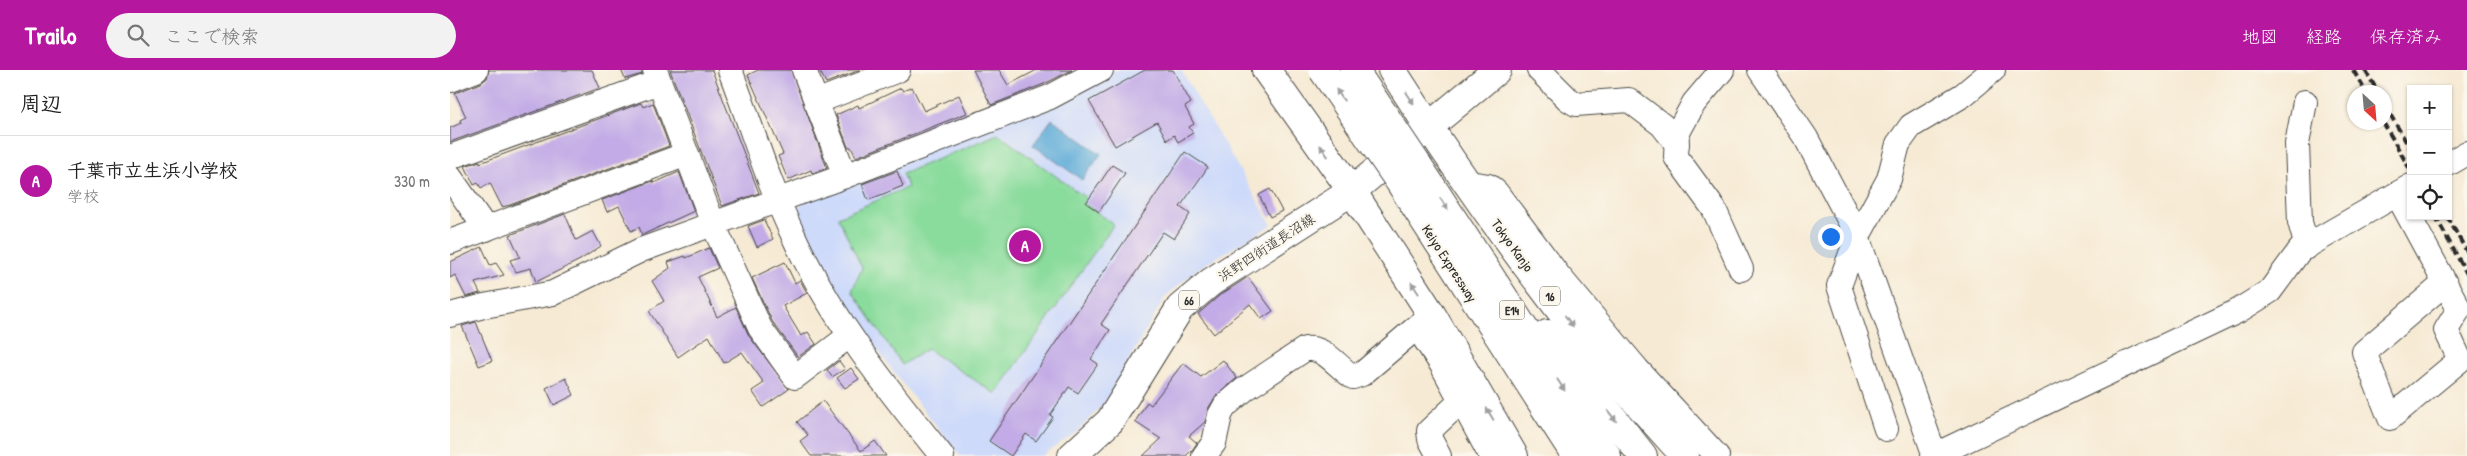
<!DOCTYPE html>
<html lang="ja">
<head>
<meta charset="utf-8">
<style>
  body { margin:0; font-family:"Patrick Hand","Klee One",sans-serif; background:#f2f2f2; color:#222 }
  .controls { position:absolute; right:15px; top:15px; display:grid; overflow:hidden; border-radius:0px; box-shadow:0 1px 4px #0004 }
  .controls button { width:45px; height:45px; display:grid; place-items:center; padding:0; border:0; border-bottom:1px solid #e0e0e0; background:#fff; color:#222; font:25px sans-serif }
  .compass { position:absolute; left:1897px; top:15px; width:45px; height:45px; border-radius:50%; background:#fff; box-shadow:0 1px 4px #0004; rotate:154deg }
  .you { position:absolute; left:1380px; top:166px; width:18px; height:18px; margin:-12px; border:4px solid #fff; border-radius:50%; background:#1a73e8; box-shadow:0 0 0 8px #1a73e833 }
  .badge { display:grid; place-items:center; width:32px; height:32px; border-radius:50%; background:#b5179e; color:#fff; font-size:16px; font-weight:700 }
  .pin { position:absolute; translate:-50% -50%; border:2px solid #fff; box-shadow:0 1px 5px #0006 }
  .list { margin:0; padding:0; list-style:none }
  h2 { display:flex; justify-content:space-between; align-items:center; height:65px; margin:0; padding:0 20px; font-size:21px }
  h2 small { font-size:16px; font-weight:400; color:#767676 }
  .list li { display:grid; grid-template-columns:32px 1fr auto; gap:15px; align-items:center; box-sizing:border-box; height:90px; padding:0 20px; border-top:1px solid #e0e0e0 }
  .list b { display:block; font-size:19px; white-space:nowrap }
  .list p { margin:0; font-size:16px; white-space:nowrap; color:#767676 }
  .list em { font-size:16px; font-style:normal; color:#767676 }
  .icon { flex:none; width:28px; height:28px; fill:none; stroke:currentColor; stroke-width:2; stroke-linecap:round; stroke-linejoin:round }
  .map { position:relative; flex:none; width:2017px; height:386px; overflow:hidden }
  header { display:flex; align-items:center; gap:30px; box-sizing:border-box; height:70px; padding:0 25px; background:#b5179e; color:#fff }
  header strong { font-size:24px }
  nav { display:flex; gap:28px; margin-inline-start:auto; font-size:18px }
  .search { width:350px; height:45px; background:#f2f2f2; display:flex; align-items:center; gap:12px; box-sizing:border-box; padding:0 18px; border-radius:28px; color:#767676; font-size:19px }
  main { display:flex }
  aside { flex:1; background:#fff }
  .map>svg:first-child { display:block }
</style>
</head>
<body>
<header>
<strong>Trailo</strong>
<div class="search"><svg class="icon" aria-label="search" viewBox="0 0 24 24"><circle cx="10" cy="10" r="6"/><path d="M15 15l6 6"/></svg>ここで検索</div>
<nav><a>地図</a><a>経路</a><a>保存済み</a></nav>
</header>
<main>
<aside>
<h2>周辺<small></small></h2>
<ul class="list">
<li><span class="badge">A</span><div><b>千葉市立生浜小学校</b><p>学校</p></div><em>330 m</em></li>
</ul>
</aside>
<div class="map">
<svg width="2017" height="386" viewBox="0 0 2017 386">
  <rect width="100%" height="100%" fill="#fbf7ec"/>
  <filter id="ink" filterUnits="userSpaceOnUse"><feTurbulence type="fractalNoise" baseFrequency=".02" numOctaves="2"/><feDisplacementMap in="SourceGraphic" scale="10" xChannelSelector="R" yChannelSelector="G"/><feConvolveMatrix kernelMatrix="1 2 1 2 8 2 1 2 1" color-interpolation-filters="sRGB"/></filter>
  <filter id="wash" filterUnits="userSpaceOnUse"><feTurbulence type="fractalNoise" baseFrequency=".0096" numOctaves="4" result="noise"/><feDisplacementMap in="SourceGraphic" scale="20" xChannelSelector="R" yChannelSelector="G"/><feGaussianBlur stdDeviation="1.12" result="paint"/><feColorMatrix in="noise" values="0 0 0 0 0 0 0 0 0 0 0 0 0 0 0 0 0 1.4 0 .05"/><feComposite in="paint" operator="in"/></filter>
  <g filter="url(#wash)">
    <rect width="100%" height="100%" fill="#f6ead4"/>
    <!-- built -->
    <path fill="#cedafa" d="M661,0h70l91,155 -73,43 -34,29 -61,107 -27,28 -35,24h-82l-65,-82 -49,-68 -20,-34 -29,-62 8,-14z"/>
    <!-- green -->
    <path fill="#8adc9c" stroke="#5a8464" d="M548,64l88,64 -3,5 31,21 -118,170 -69,-45 -25,16 -50,-74 10,-23 -24,-51 70,-30 -6,-13z"/>
    <!-- water -->
    <path fill="#5eacd8" stroke="#446c82" d="M602,49l49,35 -19,26 -49,-35z"/>
    <g id="blocks">
      <!-- building -->
      <g fill="#c2abe6">
        <path d="M39,0h103l8,18 -150,54v-14l11,-5 -1,-3 6,-3 -11,-24 26,-10 6,-5z"/>
        <path d="M171,0h21v4l-17,5z"/>
        <path d="M220,0h42l47,123 -37,13z"/>
        <path d="M308,0h33l36,98 -15,5 -1,-3 -23,10 -10,-24 5,-2 -35,-79z"/>
        <path d="M369,0h41l-34,13z"/>
        <path d="M523,0h26l9,15 29,-15h35l-28,14 -53,21z"/>
        <path d="M695,0h28l18,33 -6,4 9,17 -5,3 4,6 -15,9 -4,-7 -7,5 -10,-18 -42,24 -26,-45z"/>
        <path d="M462,17l12,24 35,-16 8,18 -111,44 -5,-10h-3l-12,-32 22,-10 1,3 42,-20 2,3z"/>
        <path d="M191,33l2,4 10,-4 16,43 -159,59 -8,2 -12,-24 -9,5 -3,-5 -4,2 -9,-19 15,-5v2z"/>
        <path d="M735,82l23,15 -28,40 10,7 -16,25 -11,-7 -62,92 9,6 -19,29 7,5 -20,29 -9,-6 -19,28 3,2 -17,24 -10,-7 -15,22 -22,-15z"/>
        <path d="M662,95l13,8 -26,39 -13,-9z"/>
        <path d="M447,101l6,15 -35,14 -6,-16z"/>
        <path d="M229,102l15,39 -52,24 -3,-8 -8,4 -12,-25 -12,6 -5,-12 51,-19 1,2z"/>
        <path d="M820,119l12,22 -12,6 -11,-22z"/>
        <path d="M115,144l11,26 17,-9 8,15 -21,14 -44,22 -5,-14 -15,4 -6,-12 10,-3 -10,-22z"/>
        <path d="M314,150l9,19 -16,8 -9,-21z"/>
        <path d="M32,177l8,18 6,-2 8,12 -29,8 5,10 -14,4 -11,-22 -5,3v-16z"/>
        <path d="M259,178l9,20 -20,9 19,40 19,-10 13,29 40,53 -26,18 -11,-16 12,-8 -22,-31 -18,11 -15,-27 -31,21 -29,-46 15,-10 -12,-20 18,-13 -2,-6 17,-6 1,2z"/>
        <path d="M335,192l10,21 5,-3 7,13 -24,13 18,30 7,-4 8,12 -18,13 -26,-36 -20,-43z"/>
        <path d="M798,207l25,34 -12,8 -11,-15 -36,30 -16,-20 22,-19z"/>
        <path d="M26,252l16,39 -13,5 -17,-40z"/>
        <path d="M773,290l14,18 -21,18 -8,13 -3,13 -16,14 8,7 -4,6 -7,7h-43l18,-17 -26,-17 12,-20 4,3 32,-42 18,14z"/>
        <path d="M389,291l6,8 -13,8 -5,-7z"/>
        <path d="M401,298l8,11 -14,9 -8,-10z"/>
        <path d="M116,308l8,17 -20,10 -8,-17z"/>
        <path d="M373,331l38,50 14,-10 11,15h-75l-11,-15 8,-6 -11,-13z"/>
      </g>
    </g>
  </g>
  <g filter="url(#ink)">
    <use href="#blocks" fill-opacity="0" stroke="#494844" stroke-width="1"/>
    <g fill="none" stroke-linecap="round" stroke-linejoin="round">
      <!-- minor casing -->
      <g stroke="#494844" stroke-width="26">
        <g id="minor">
          <path d="M205,0l58,154 47,104 35,49 54,-41"/>
          <path d="M280,0c21,55 38,113 64,167 37,81 92,150 148,219"/>
          <path d="M354,0l41,106"/>
          <path d="M1089,0l29,29 8,5 53,-4 33,25 15,19"/>
          <path d="M1272,0l-28,33 -17,31 -1,23 38,52 27,60"/>
          <path d="M1310,0l46,68 49,93 80,225"/>
          <path d="M0,10l26,-10"/>
          <path d="M366,32l82,-32"/>
          <path d="M1855,32l-8,42 3,78 7,25"/>
          <path d="M0,87l209,-75"/>
          <path d="M1998,94l19,-11"/>
          <path d="M0,107l36,52"/>
          <path d="M1019,113l20,3 7,6 62,83 79,94 80,87"/>
          <path d="M1947,124l62,115 -13,21 14,30 -70,58 -26,-66 81,-69"/>
          <path d="M0,172l237,-88"/>
          <path d="M0,245l34,-9 69,-13 88,-43 204,-74 205,-79 51,-27"/>
          <path d="M978,248l-11,9 25,38 49,91"/>
          <path d="M1436,359l-47,-143 18,-48 32,-59 9,-35 13,-18 52,-31 30,-25"/>
          <path d="M754,386l10,-13 6,-28 5,-9 20,-17 60,-40c20,-3 32,18 48,28l9,-3 55,-47"/>
          <path d="M989,386l-9,-17 -1,-8 32,-30"/>
          <path d="M1483,386l305,-145 32,-20 30,-41 111,-64"/>
        </g>
      </g>
      <!-- major casing -->
      <g stroke="#494844" stroke-width="30">
        <path id="major" d="M622,386l38,-35 70,-113 31,-26 141,-91 145,-121"/>
      </g>
      <!-- highway casing -->
      <g stroke="#494844" stroke-width="30">
        <g id="highway">
          <path d="M816,0l86,121 80,124 82,141"/>
          <path d="M942,0c59,93 124,185 193,272 32,39 66,76 100,114"/>
          <path d="M967,94l190,292"/>
          <path d="M947,108l179,278"/>
          <path d="M1097,264l96,122"/>
        </g>
      </g>
      <!-- minor -->
      <use href="#minor" stroke="#fff" stroke-width="24"/>
      <!-- major -->
      <use href="#major" stroke="#fff" stroke-width="28"/>
      <!-- highway -->
      <use href="#highway" stroke="#fff" stroke-width="28"/>
      <!-- rail -->
      <g stroke="#2b2b2b" stroke-width="4" stroke-dasharray="8 4" stroke-linecap="butt">
        <path d="M1903,0l13,22"/>
        <path d="M1915,0l13,22"/>
        <path d="M1934,34l27,46"/>
        <path d="M1933,52l28,49"/>
        <path d="M1985,146l32,58"/>
        <path d="M1997,146l20,36"/>
      </g>
      <!-- highway-bridge casing -->
      <g stroke="#494844" stroke-width="30" stroke-linecap="butt">
        <g id="highway-bridge">
          <path d="M873,0l74,108"/>
          <path d="M904,0l63,94"/>
        </g>
      </g>
      <!-- highway-bridge -->
      <use href="#highway-bridge" stroke="#fff" stroke-width="28"/>
    </g>
    <!-- one-way arrows -->
    <defs><path id="oneway-solid" d="M-6-.8H1V-3.2L6.5 0L1 3.2V.8H-6Z" transform="scale(1.25)"/></defs>
    <g fill="#a0a0a0">
      <use href="#oneway-solid" transform="translate(890 25) rotate(-124)"/>
      <use href="#oneway-solid" transform="translate(960 28) rotate(57)"/>
      <use href="#oneway-solid" transform="translate(874 81) rotate(-125)"/>
      <use href="#oneway-solid" transform="translate(994 134) rotate(57)"/>
      <use href="#oneway-solid" transform="translate(965 218) rotate(-123)"/>
      <use href="#oneway-solid" transform="translate(1119 251) rotate(53)"/>
      <use href="#oneway-solid" transform="translate(1111 315) rotate(57)"/>
      <use href="#oneway-solid" transform="translate(1040 344) rotate(-120)"/>
      <use href="#oneway-solid" transform="translate(1162 346) rotate(52)"/>
    </g>
  </g>
  <g text-anchor="middle" dominant-baseline="central" stroke-width="4.5" stroke-linejoin="round" paint-order="stroke">
    <!-- shield labels -->
    <g fill="#fbf7ec" stroke="#696865" stroke-width="1">
      <rect x="1090" y="216.5" width="20" height="19" rx="4"/>
      <rect x="729" y="220.5" width="20" height="19" rx="4"/>
      <rect x="1049.5" y="230.5" width="25" height="19" rx="4"/>
    </g>
    <g font-size="12" font-weight="bold" fill="#2b2b2b">
      <text x="1100" y="226">16</text>
      <text x="739" y="230">66</text>
      <text x="1062" y="240">E14</text>
    </g>
    <!-- street labels -->
    <g font-size="14" fill="#2b2b2b" stroke="#fbf7ec">
      <text transform="translate(1063 175) rotate(54)">Tokyo Kanjo</text>
      <text transform="translate(816 177) rotate(-33)">浜野四街道長沼線</text>
      <text transform="translate(1000 193) rotate(57)">Keiyo Expressway</text>
    </g>
  </g>
</svg>
<div class="controls">
<button>+</button>
<button>−</button>
<button><svg class="icon" aria-label="locate" viewBox="0 0 24 24"><circle cx="12" cy="12" r="6"/><path d="M12 2v4M12 18v4M2 12h4M18 12h4"/></svg></button>
</div>
<svg class="compass" viewBox="-18 -18 36 36"><path d="M0-13l5 13h-10z" fill="#e53935"/><path d="M0 13l5-13h-10z" fill="#767676"/></svg>
<div class="you"></div>
<div class="pin badge" style="left:575px;top:176px">A</div>
</div>
</main>
</body>
</html>
